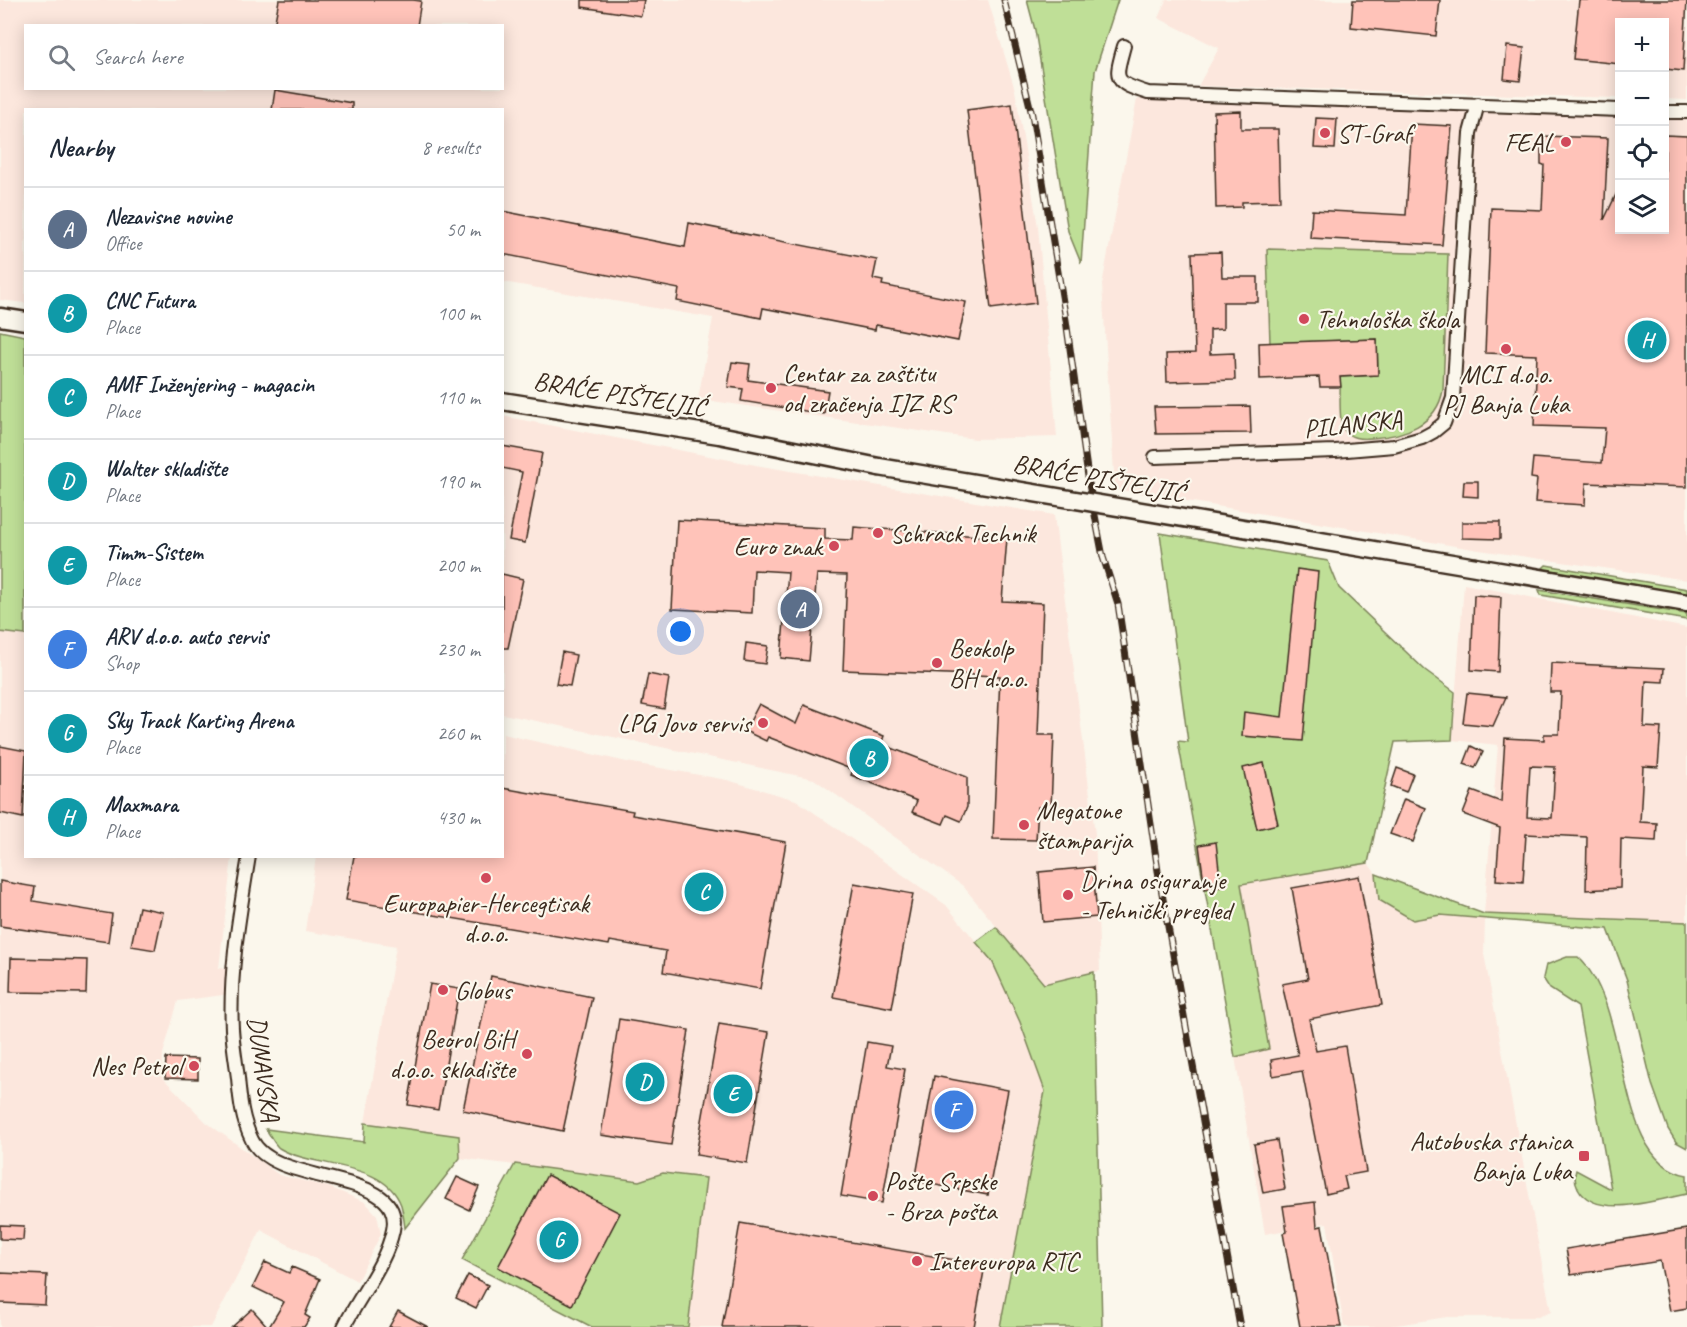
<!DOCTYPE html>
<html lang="en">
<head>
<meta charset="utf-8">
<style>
  body { margin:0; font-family:Caveat,sans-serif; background:#f6f6f7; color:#1f2937 }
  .controls { position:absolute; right:18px; top:18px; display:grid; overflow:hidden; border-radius:0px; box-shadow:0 3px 15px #0003 }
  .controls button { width:54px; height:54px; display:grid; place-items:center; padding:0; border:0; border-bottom:2px solid #e0e1e3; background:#fff; color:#1f2937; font:30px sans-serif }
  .you { position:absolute; left:681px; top:632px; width:21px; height:21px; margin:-15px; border:4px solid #fff; border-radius:50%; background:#1a73e8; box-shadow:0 0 0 9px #1a73e833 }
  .badge { display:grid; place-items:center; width:39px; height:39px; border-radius:50%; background:#d1495b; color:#fff; font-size:20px; font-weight:700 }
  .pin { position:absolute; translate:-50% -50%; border:3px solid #fff; box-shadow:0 2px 6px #0006 }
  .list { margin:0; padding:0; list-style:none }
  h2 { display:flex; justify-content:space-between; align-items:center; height:78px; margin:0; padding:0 24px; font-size:26px }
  h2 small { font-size:20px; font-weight:400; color:#747a83 }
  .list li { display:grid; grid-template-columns:39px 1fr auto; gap:18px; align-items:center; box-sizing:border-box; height:84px; padding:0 24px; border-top:2px solid #e0e1e3 }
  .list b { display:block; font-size:22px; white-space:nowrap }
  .list p { margin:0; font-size:20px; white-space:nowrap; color:#747a83 }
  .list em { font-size:20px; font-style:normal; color:#747a83 }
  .icon { flex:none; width:33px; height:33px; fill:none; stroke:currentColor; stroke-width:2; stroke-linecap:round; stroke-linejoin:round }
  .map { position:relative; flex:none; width:1687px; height:1327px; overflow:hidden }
  .search { position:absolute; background:#fff; box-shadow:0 3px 15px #0003; left:24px; top:24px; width:480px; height:66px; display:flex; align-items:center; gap:15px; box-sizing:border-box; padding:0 21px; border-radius:0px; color:#747a83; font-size:22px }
  .panel { position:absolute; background:#fff; box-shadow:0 3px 15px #0003; left:24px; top:108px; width:480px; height:750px; border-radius:0px }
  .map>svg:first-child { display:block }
</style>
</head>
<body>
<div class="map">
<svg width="1687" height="1327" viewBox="0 0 1687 1327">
  <rect width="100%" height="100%" fill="#fbf7ec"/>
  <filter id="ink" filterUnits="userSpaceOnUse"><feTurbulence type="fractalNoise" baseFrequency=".0167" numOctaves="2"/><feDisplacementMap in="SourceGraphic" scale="12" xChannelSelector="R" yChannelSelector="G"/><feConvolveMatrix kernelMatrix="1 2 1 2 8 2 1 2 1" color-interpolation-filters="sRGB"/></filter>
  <g filter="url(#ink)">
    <!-- built -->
    <g fill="#fce7dd" fill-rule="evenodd">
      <path d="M0,0h988l27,90 23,137 19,210 -82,2 -277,-40 15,-81 -210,-36 -1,-172h-476l-1,193 -25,-3zM26,26h476v62h-476z"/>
      <path d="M1166,0h521v100l-22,-1 -1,-77h-44l-1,76 -421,-12 21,-38 -61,-30z"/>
      <path d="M1137,99l278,7 204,9 1,115h44l1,-113 22,1v462l-208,-30 -364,-61 -13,-204z"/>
      <path d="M502,416l259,50 293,49 41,319 5,137 -56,13 -81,-98 -149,-107 -311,-65z"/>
      <path d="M1464,584l223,44v294l-203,-8 14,-169 -46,-5z"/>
      <path d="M0,632l25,3 1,221 206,1 -13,111 16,2 -1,19 -11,6 -45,6 -15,53 -1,23 44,45 73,53 50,12 36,15 12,13 4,19 -24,47 -96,-51 -50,97h-211z"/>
      <path d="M503,734l124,28 100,18 69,20 150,105 46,56 28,62 25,68 -45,236h-312l18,-149 -43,-5 -24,8 -179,-23 -2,-22 -93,-13 31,-177 -91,-15 11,-74 186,-1z"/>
      <path d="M1368,863l8,11 3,26 34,20 27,-5 45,4 -1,35 67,358 -13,5h-91l-63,10h-40l-17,-104 -62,11 -30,-177 34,-8 -28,-165z"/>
    </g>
    <!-- green -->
    <g fill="#bfdf97" stroke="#7d845a" stroke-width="1.5">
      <path d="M1027,0h91l-23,71 -14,192 -13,-32 -33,-201z"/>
      <path d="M1267,249l181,5 -5,136c-6,35 -40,46 -71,48 -11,1 -23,1 -29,-10 -5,-9 -2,-39 -3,-51l38,-2 -1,-36 -107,4z"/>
      <path d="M0,331l25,5v299l-25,-3z"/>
      <path d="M1160,533l168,28 11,27 86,82 30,22 -3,48 -57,2 -27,121 -127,21 28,165 -34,8 -57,-316 10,1z"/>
      <path d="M1546,565l141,24v6l-141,-24 -3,-3z"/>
      <path d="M1539,590l148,24v6l-146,-25z"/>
      <path d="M1376,874l108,40 203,8v226l-11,-6 -8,-13 -16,-45 -25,-104 -19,-51 -168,-14 -27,5 -34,-20z"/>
      <path d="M996,927l48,57 50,-12 8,355h-102l45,-236 -25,-69 -28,-61 -16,-19z"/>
      <path d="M1567,957h11c56,51 33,205 109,218v19c-28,5 -92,27 -109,-6 -3,-6 -4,-12 -2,-18l35,19 -33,-182 -28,-18 -7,-11 3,-13z"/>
      <path d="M365,1123l94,13 1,22 -55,70c-1,-8 -2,-16 -4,-23 -16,-45 -88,-36 -122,-57 -5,-4 -9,-13 -13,-19l98,13z"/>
      <path d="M515,1164l124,17 24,-8 43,5 -18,149h-96l-130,-67z"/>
    </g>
    <!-- building -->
    <g fill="#ffc3b9" stroke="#3b2a1e" stroke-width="1.5" fill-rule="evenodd">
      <path d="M279,0h134l8,1 -4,25h-143z"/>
      <path d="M582,0h62l-3,16 -59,-9z"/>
      <path d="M1353,0h87l-4,36 -85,-9z"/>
      <path d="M1579,0h108l-4,71 -18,-2v-47h-45v42l-47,-5z"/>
      <path d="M1507,46l17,2 -4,33 -16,-2z"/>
      <path d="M275,90l77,13v7h-80z"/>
      <path d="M1012,104l24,199 -45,6 -24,-199z"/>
      <path d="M1241,111v18h37l2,72 -38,1v5l-26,1 -2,-96z"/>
      <path d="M1316,118l21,1 -2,30 -21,-1z"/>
      <path d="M1412,124l40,2 -10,119 -132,-7 2,-28 94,5z"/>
      <path d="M1665,135l22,1v351l-101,-4 -1,22 -50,-3 2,-23 -6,-1 2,-20 69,5 3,-35 -71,-2 3,-71 -52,-2 6,-145 51,2 2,-45 -3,-1v-28l67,2 -4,82 16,-34v44h45z"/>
      <path d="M502,211l183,36 4,-24 188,37 -4,19 10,2 -1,4 84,17 -8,39 -82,-16 -1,5 -112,-22 -2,10 -84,-17 2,-12 -177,-35z"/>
      <path d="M1221,252l1,25h36v25h-35v27l-13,1v24l24,-1 1,27 -68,2 -1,-28 29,-1 -3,-100z"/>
      <path d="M1377,339l1,36 -38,2 1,10h-21l-1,-10 -59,2 -1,-36z"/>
      <path d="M732,362l18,2 -2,16 80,11 -4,23 -83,-13 2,-12 -15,-2z"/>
      <path d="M1250,406l1,27 -95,1 -2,-27z"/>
      <path d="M502,446l40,7 -17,90 -16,-3 13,-68 -20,-4z"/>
      <path d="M1464,481h14v16l-15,-1z"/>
      <path d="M677,520l148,8v11l28,1 1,-13 153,11 -5,63 41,2 -5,132h16l-3,72h-13l-2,33 -43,-1 7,-163 -157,-6 4,-95 -30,-1 -8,87 -28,-3 7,-86 -34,-2 -2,43 -80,-4z"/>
      <path d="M1462,522h38v17l-38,-1z"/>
      <path d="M1297,569l21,3 -15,169 -61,-5 2,-24 38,5z"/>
      <path d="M502,574l21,5 -15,69h-6z"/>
      <path d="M1474,595l27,2 -3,75 -27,-2z"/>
      <path d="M746,643l22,3 -3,18 -21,-3z"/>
      <path d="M562,652l14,3 -6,31 -14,-2z"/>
      <path d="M1551,663l113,5 -1,14 -17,-1 -2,46 17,1 -3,39 -15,-1 -3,56 17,1 -1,18 -35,-2 -1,49 -34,2 1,-53 -61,-3 -3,48 -27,-2 4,-52 -37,-14 9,-23 29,11 4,-64 39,2v-6h15l2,-42h-11zM1530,766l25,1 -3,51 -25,-1z"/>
      <path d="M648,674l21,4 -5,31 -22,-4z"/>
      <path d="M1467,693l39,4 -13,29 -30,-3z"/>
      <path d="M759,704l37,20 8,-19 80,31 -3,8 86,33v30l-6,14 -14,-6 -4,9 -31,-12 5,-11 -66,-26 2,-5 -85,-33 -2,4 -21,-10z"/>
      <path d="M0,746l26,5 -3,67 -23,-5z"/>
      <path d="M1471,746l12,6 -8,16 -11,-4z"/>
      <path d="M1264,763l14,61 -21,5 -14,-61z"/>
      <path d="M1397,768l16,6 -7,18 -15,-6z"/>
      <path d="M502,788l131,23 -1,4 154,27 -26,147 -97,-17 3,-21 -56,-10 -1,4 -263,-45 8,-44h148z"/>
      <path d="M1404,799l22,9 -13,34 -23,-8z"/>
      <path d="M1216,842l5,45 -16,2 -6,-44z"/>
      <path d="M1093,867l4,50 -54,5 -4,-50z"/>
      <path d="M1359,876l23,129 -73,14 7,32 29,-5 21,126 -22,4 3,13 -21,5 -24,-123 -29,5 -2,-16 27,-5 -16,-71 26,-5 -16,-91z"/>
      <path d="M0,881l35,6 -2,14 79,13 -4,28 -108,-16z"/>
      <path d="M854,883l59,11 -21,114 -59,-11z"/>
      <path d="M139,907l24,5 -8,38 -24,-4z"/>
      <path d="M11,958l76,2 -1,33 -76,-1z"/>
      <path d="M491,976l101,21 -29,134 -100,-21z"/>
      <path d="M430,984l29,5 -21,121 -30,-5z"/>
      <path d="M619,1019l70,11 -18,115 -70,-10z"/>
      <path d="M719,1024l50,8 -22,131 -51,-8z"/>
      <path d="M867,1042l24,4 -4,20 18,3 -23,134 -41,-7z"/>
      <path d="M166,1058l32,1v20l-33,-1z"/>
      <path d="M934,1076l74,14 -20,105 -73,-14z"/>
      <path d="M1277,1140l8,49 -22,4 -9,-49z"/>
      <path d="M547,1175l73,38 -48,92 -74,-38z"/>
      <path d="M457,1177l22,10 -10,23 -23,-11z"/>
      <path d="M1315,1202l2,25 5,-1 19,101h-41l-17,-94 4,-1 -4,-26z"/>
      <path d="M740,1223l245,42 -11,62h-252z"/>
      <path d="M0,1225l24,1 -1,14 -23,-1z"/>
      <path d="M1687,1229v79l-17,3 -10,-50 -89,14 -5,-26z"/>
      <path d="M265,1262l24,11 3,-6 28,12 -15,36 5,3 -6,9h-35l15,-25 -31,-15z"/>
      <path d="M0,1273l47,2 -2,30 -45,-2z"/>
      <path d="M468,1275l20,10 -12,23 -20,-10z"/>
      <path d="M252,1309l16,18h-36z"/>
      <path d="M398,1311l30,16h-39z"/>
    </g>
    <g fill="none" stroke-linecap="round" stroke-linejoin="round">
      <!-- minor casing -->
      <g stroke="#3b2a1e" stroke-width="16">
        <g id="minor">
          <path d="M1124,46c-9,33 -12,36 24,47l472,17"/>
          <path d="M1664,112h23"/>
          <path d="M1155,457l180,-6 59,-5 28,-8 11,-6 11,-9 9,-25 17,-265 8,-29"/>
          <path d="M249,856c-9,56 -20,116 -17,173 1,16 4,33 6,49 2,22 4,42 14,62 23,48 154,28 141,90 -7,34 -34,66 -49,97"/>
        </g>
      </g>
      <!-- tertiary casing -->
      <g stroke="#3b2a1e" stroke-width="21">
        <g id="tertiary">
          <path d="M0,317l26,4"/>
          <path d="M502,401l217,34 160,32"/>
          <path d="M1476,567l211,36"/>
        </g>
      </g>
      <!-- minor -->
      <use href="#minor" stroke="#fbf7ec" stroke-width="12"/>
      <!-- tertiary -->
      <use href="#tertiary" stroke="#fbf7ec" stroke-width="16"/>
      <!-- rail casing -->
      <g stroke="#3b2a1e" stroke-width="7">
        <path id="rail" d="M1004,0l28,115 34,205 23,164 14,73 15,47 40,267 82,456"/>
      </g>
      <!-- rail -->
      <use href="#rail" stroke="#fbf7ec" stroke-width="4.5" stroke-dasharray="14" stroke-linecap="butt"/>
      <!-- tertiary-bridge casing -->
      <g stroke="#3b2a1e" stroke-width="21" stroke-linecap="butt">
        <path id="tertiary-bridge" d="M879,467l597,100"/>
      </g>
      <!-- tertiary-bridge -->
      <use href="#tertiary-bridge" stroke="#fbf7ec" stroke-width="16"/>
    </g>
  </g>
  <!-- markers -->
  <g fill="#d1495b" stroke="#fbf7ec" stroke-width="2">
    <circle cx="1325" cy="133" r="6"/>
    <circle cx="1566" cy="142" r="6"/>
    <circle cx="1304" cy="319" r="6"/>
    <circle cx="1506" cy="349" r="6"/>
    <circle cx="771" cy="388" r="6"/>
    <circle cx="878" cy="533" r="6"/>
    <circle cx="834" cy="546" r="6"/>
    <circle cx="937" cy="663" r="6"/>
    <circle cx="763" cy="723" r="6"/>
    <circle cx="1024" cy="825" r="6"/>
    <circle cx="486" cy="878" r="6"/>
    <circle cx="1068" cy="895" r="6"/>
    <circle cx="443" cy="990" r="6"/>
    <circle cx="527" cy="1054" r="6"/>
    <circle cx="194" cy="1066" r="6"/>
    <rect x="1578" y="1150" width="12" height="12" rx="3"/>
    <circle cx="873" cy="1196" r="6"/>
    <circle cx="917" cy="1261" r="6"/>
  </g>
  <g text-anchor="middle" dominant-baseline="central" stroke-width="4.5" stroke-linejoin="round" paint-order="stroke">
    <!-- poi labels -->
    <g font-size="26" fill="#3b2a1e" stroke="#fbf7ec" text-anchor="start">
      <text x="1337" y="133">ST-Graf</text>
      <text x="1554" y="142" text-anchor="end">FEAL</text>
      <text x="1316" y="319">Tehnološka škola</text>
      <text x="783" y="373">Centar za zaštitu<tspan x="783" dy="30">od zračenja IJZ RS</tspan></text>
      <text x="1506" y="374" text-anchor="middle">MCI d.o.o.<tspan x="1506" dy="30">PJ Banja Luka</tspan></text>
      <text x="890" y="533">Schrack Technik</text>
      <text x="822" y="546" text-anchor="end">Euro znak</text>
      <text x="949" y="648">Beokolp<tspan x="949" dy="30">BH d.o.o.</tspan></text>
      <text x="751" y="723" text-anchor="end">LPG Jovo servis</text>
      <text x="1036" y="810">Megatone<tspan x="1036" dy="30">štamparija</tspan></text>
      <text x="1080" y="880">Drina osiguranje<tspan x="1080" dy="30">- Tehnički pregled</tspan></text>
      <text x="486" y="903" text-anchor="middle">Europapier-Hercegtisak<tspan x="486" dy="30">d.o.o.</tspan></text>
      <text x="455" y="990">Globus</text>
      <text x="515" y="1039" text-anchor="end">Beorol BiH<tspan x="515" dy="30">d.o.o. skladište</tspan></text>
      <text x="182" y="1066" text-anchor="end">Nes Petrol</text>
      <text x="1572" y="1141" text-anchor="end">Autobuska stanica<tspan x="1572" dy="30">Banja Luka</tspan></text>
      <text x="885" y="1181">Pošte Srpske<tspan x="885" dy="30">- Brza pošta</tspan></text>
      <text x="929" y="1261">Intereuropa RTC</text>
    </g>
    <!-- street labels -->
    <g font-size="26" fill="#3b2a1e" stroke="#fbf7ec">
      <text transform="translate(620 394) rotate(9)">BRAĆE PIŠTELJIĆ</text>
      <text transform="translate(1353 424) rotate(-6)">PILANSKA</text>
      <text transform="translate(1099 478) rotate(10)">BRAĆE PIŠTELJIĆ</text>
      <text transform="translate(264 1069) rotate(82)">DUNAVSKA</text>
    </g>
  </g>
</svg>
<div class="controls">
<button>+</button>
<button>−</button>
<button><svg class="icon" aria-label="locate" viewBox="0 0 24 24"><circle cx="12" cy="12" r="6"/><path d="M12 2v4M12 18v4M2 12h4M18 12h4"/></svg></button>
<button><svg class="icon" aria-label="layers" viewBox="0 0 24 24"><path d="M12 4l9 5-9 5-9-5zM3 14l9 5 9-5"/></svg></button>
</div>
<div class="you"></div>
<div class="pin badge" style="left:800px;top:609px;background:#5c6f8a">A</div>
<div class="pin badge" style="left:869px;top:758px;background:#0f9aa8">B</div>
<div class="pin badge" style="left:704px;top:892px;background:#0f9aa8">C</div>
<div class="pin badge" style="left:645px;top:1082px;background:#0f9aa8">D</div>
<div class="pin badge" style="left:733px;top:1094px;background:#0f9aa8">E</div>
<div class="pin badge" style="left:954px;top:1110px;background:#3f7fe0">F</div>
<div class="pin badge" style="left:559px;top:1240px;background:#0f9aa8">G</div>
<div class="pin badge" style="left:1647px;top:340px;background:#0f9aa8">H</div>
<div class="search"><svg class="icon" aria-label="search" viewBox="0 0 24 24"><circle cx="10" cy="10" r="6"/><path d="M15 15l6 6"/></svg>Search here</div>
<section class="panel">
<h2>Nearby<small>8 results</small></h2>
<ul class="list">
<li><span class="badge" style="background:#5c6f8a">A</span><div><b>Nezavisne novine</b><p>Office</p></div><em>50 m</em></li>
<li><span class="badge" style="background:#0f9aa8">B</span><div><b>CNC Futura</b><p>Place</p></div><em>100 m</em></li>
<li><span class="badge" style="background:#0f9aa8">C</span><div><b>AMF Inženjering - magacin</b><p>Place</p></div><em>110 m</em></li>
<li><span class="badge" style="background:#0f9aa8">D</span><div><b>Walter skladište</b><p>Place</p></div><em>190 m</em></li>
<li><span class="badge" style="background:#0f9aa8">E</span><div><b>Timm-Sistem</b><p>Place</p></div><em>200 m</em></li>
<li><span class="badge" style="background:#3f7fe0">F</span><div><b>ARV d.o.o. auto servis</b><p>Shop</p></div><em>230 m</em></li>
<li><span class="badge" style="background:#0f9aa8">G</span><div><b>Sky Track Karting Arena</b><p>Place</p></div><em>260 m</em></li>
<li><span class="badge" style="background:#0f9aa8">H</span><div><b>Maxmara</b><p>Place</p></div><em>430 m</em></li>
</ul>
</section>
</div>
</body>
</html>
